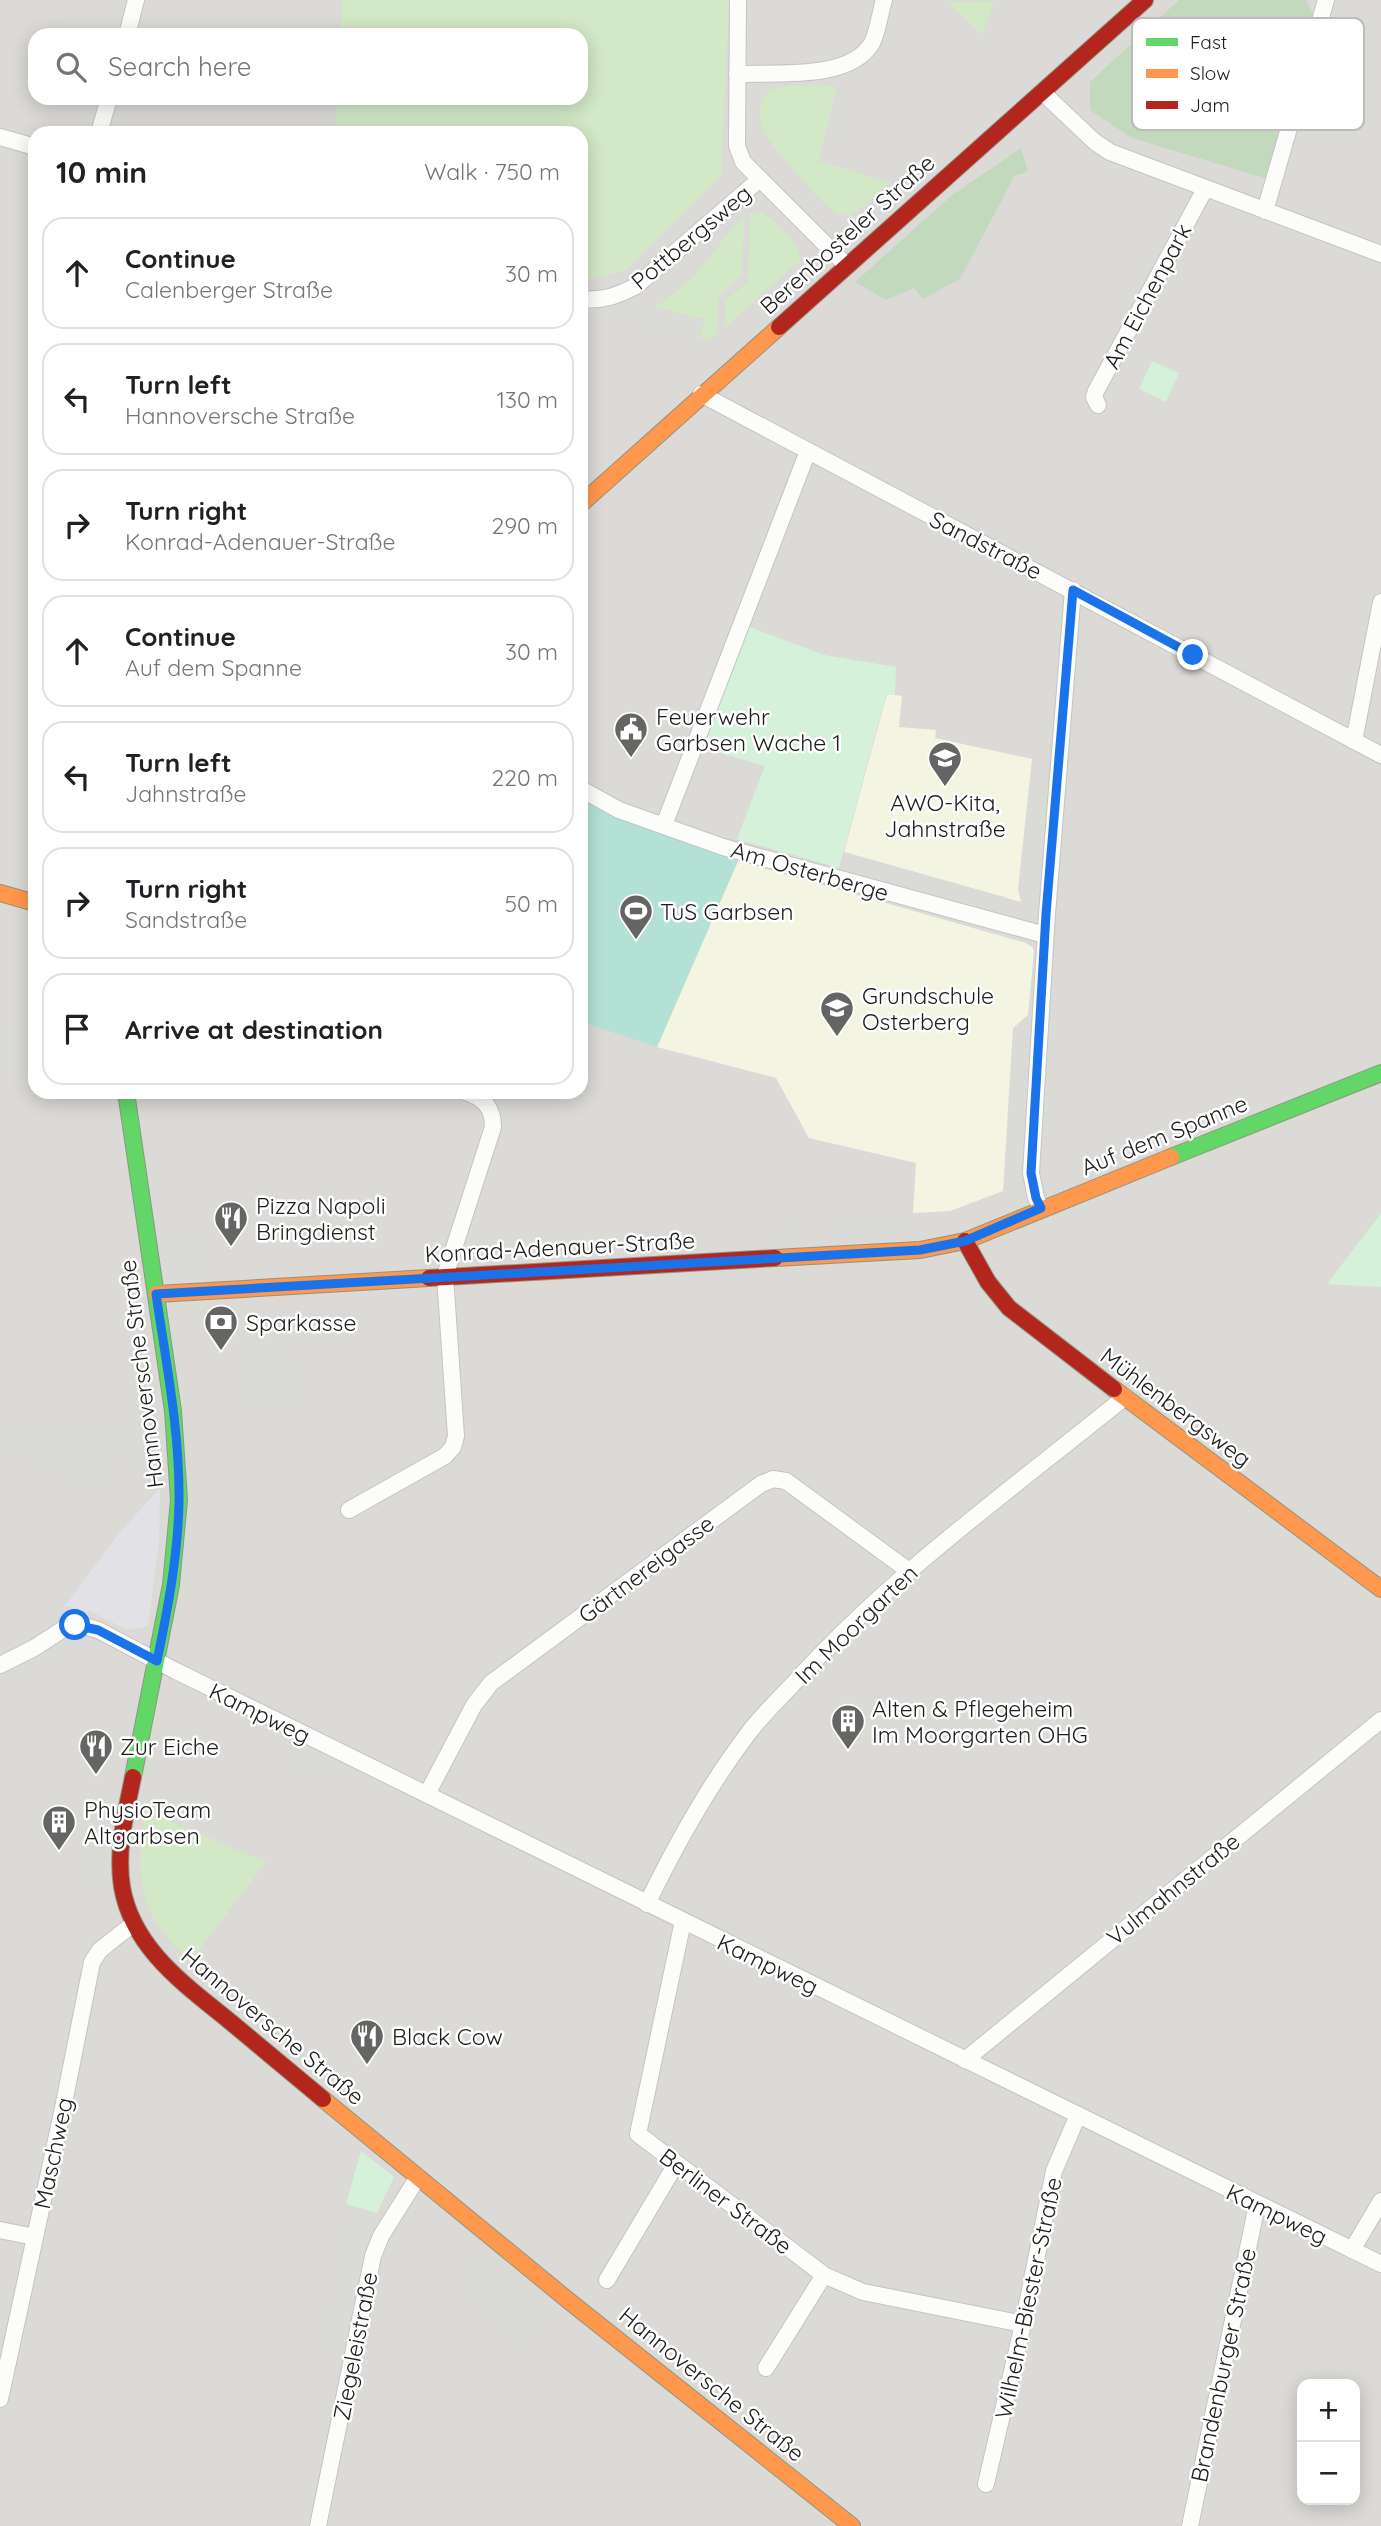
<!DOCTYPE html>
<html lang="en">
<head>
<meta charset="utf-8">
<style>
  body { margin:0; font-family:Quicksand,sans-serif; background:#f6f6f6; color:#202124 }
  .controls { position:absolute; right:21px; bottom:21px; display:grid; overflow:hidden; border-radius:14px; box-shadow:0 4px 18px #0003 }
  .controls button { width:63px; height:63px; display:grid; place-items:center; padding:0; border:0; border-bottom:2px solid #e0e0e0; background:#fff; color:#202124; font:35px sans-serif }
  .stop { position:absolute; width:21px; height:21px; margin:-16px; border:5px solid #1a73e8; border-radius:50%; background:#fff }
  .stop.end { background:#1a73e8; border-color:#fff; box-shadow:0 2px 7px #0008 }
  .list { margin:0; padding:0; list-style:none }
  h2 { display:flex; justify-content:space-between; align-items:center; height:91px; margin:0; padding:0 28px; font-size:30px }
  h2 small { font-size:23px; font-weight:400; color:#757577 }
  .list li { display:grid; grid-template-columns:46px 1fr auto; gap:21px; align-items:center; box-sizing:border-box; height:112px; margin:0 14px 14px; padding:0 14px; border:2px solid #e0e0e0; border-radius:21px }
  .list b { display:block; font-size:26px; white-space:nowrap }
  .list p { margin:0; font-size:23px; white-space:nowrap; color:#757577 }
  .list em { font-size:23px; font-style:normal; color:#757577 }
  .icon { flex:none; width:38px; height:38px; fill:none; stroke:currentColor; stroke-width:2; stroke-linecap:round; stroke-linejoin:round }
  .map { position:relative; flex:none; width:1381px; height:2526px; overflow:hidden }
  .search { position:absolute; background:#fff; box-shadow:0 4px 18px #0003; left:28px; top:28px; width:560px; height:77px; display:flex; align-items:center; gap:18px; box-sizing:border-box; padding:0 24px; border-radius:21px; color:#757577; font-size:26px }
  .panel { position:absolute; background:#fff; box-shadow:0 4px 18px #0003; left:28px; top:126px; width:560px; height:973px; border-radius:21px }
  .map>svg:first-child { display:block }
</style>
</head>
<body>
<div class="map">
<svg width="1381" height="2526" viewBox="0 0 1381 2526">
  <rect width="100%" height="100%" fill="#ecebe6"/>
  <!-- residential -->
  <path fill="#dbdad7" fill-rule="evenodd" d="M0,0h1381v2526h-1381zM35,35h546v63h-546zM35,133h546v959h-546zM1302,2384h53v116h-53z"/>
  <!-- education -->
  <g fill="#f3f5e2">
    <path d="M887,694l15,2 -3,31 37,3 -1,8 97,21 -14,130 3,13 -177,-50z"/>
    <path d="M738,861l288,82 6,4 2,4 -6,64 -15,13 -10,163 -53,20 -37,2 3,-50 -107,-25 -33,-60 -119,-31z"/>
  </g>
  <!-- grass -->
  <g fill="#d3e8c6">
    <path d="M343,0h386l-8,176 -95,94 -34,9 -11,-3v-143h-246l1,-35h245v-63h-241z"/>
    <path d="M994,1l-12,34 -34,-33z"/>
    <path d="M833,85l3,5 -17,71 71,22 -39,33 -14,-2 -8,-6c-12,-11 -23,-24 -34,-37 -20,-22 -50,-51 -26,-81l18,-4z"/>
    <path d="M761,212c13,8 45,34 38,50l-74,65v-25l23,-21 2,-68z"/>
    <path d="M744,217l-2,58 -23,22 -2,37 -8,6 -10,-3 5,-17 -50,-13c20,-11 40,-29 54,-47 12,-16 21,-30 36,-43z"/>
    <path d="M146,1811l120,51 -76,100c-11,-12 -24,-24 -33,-38 -22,-34 -19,-76 -11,-113z"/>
  </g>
  <!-- forest -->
  <g fill="#c2d9bd">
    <path d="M1179,0h127l8,16 -46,163 -136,-41 -42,-28v-28z"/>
    <path d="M1021,148l7,24 -13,3 -55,104 -37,20 -9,-11 -28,12 -31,-18 96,-86z"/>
  </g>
  <!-- park -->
  <g fill="#d5f1da">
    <path d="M1152,361l27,12 -13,29 -27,-13z"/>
    <path d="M747,626l77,29 72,12 -1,28h-9l-47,173 -102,-29 28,-73 -66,-19z"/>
    <path d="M1381,1213v74l-54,-3z"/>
    <path d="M361,2151l33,26 -17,36 -31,-9z"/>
  </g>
  <!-- pitch -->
  <path fill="#b4e1d6" d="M581,799l157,62 -81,186 -76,-25z"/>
  <!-- parking -->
  <g fill="#dadad7">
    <path d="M849,86l-12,51 -11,-3 11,-43z"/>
    <path d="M1167,231h6l-46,87 -3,-6z"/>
    <path d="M648,303l6,4 51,13 -6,17 -89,-22z"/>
    <path d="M1037,787l14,1 -10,116 -13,-1z"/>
    <path d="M844,852l160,45 -4,16 -161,-45z"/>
    <path d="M35,1009v54l-35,2v-34l5,5z"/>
    <path d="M1018,1038l16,1 -11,148 -15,-1z"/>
    <path d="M415,1092h19l24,7 -4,9 -40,-12z"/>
    <path d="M915,1223v11l-31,1v-11z"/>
    <path d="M871,1224l1,13 -39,2 -1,-13z"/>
    <path d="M800,1228l1,14 -29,2 5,-15z"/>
    <path d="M201,1239v7l9,-1 1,29h-20l-22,-16 -3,-16z"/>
    <path d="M256,1303l1,16 -56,3v-16z"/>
    <path d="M295,1356l2,53 -16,1 -3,-8 -38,2 -1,-46z"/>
    <path d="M96,1425l1,5 54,-4 5,36 -44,-7 -8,31 -95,-34v-23z"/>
    <path d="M68,1639l3,5 -49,24 -7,-4z"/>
    <path d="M291,1740l51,24 -7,17 -52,-24z"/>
    <path d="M91,1842l14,2 -7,42 -14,-2z"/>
    <path d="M350,2224l18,3 -26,120 -18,-5z"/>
    <path d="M475,2257l75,58 -25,31 -65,-53 8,-11 -1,-16z"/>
  </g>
  <!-- plaza -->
  <path fill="#e2e1e5" d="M160,1488l-1,56 -11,82 -21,4 -33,-17 -29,-7 56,-75z"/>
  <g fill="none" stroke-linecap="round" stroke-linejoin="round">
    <!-- street casing -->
    <g stroke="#c4c4c2" stroke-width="18">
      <g id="street">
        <path d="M738,0l-1,146 6,16 103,103"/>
        <path d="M127,35l9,-35"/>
        <path d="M737,74c38,-2 113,7 135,-31 6,-12 8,-30 12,-43"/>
        <path d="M1042,92l53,50 15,10 271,102"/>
        <path d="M99,133l10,-35"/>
        <path d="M0,137l35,10"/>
        <path d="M1265,211l61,-211"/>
        <path d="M581,299c22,2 36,-3 55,-13l124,-107"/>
        <path d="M701,394l680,361"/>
        <path d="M1098,405l-4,-8 2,-6 109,-202"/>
        <path d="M1354,741l27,-139"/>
        <path d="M581,789l38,21 104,37 322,88"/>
        <path d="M664,825l144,-374"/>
        <path d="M1041,1208l-5,-10 -5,-25 16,-259 26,-324"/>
        <path d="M349,1510l96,-54 8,-9 3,-11 -11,-160 48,-149c0,-20 -10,-30 -28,-35"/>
        <path d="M0,1665l34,-17 31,-20 16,-3 17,5 78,41 1205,593"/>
        <path d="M427,1794l47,-89 17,-22 270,-199 12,-5 13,2 123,90"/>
        <path d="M647,1904c29,-60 60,-116 100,-169 13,-18 30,-34 46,-51 98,-109 219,-195 332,-287"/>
        <path d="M683,1921l-45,213 186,141 39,17 160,32"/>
        <path d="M965,2060l416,-340"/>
        <path d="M0,2230l35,7"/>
        <path d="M1352,2250l29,-49"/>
        <path d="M607,2280l69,-116"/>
        <path d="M766,2368l58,-93"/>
        <path d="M0,2399l63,-291 29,-146 8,-12 33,-26"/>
        <path d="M986,2484l37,-160 31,-153 24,-56"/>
        <path d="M318,2526l55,-270 8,-20 37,-59"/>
        <path d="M1190,2526l67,-321"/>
      </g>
    </g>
    <!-- fast casing -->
    <g stroke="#90957f" stroke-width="18">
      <g id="fast">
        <path d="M126,1092l47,319 6,89 -8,85 -38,192"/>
        <path d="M1171,1157l210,-84"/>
      </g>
    </g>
    <!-- slow casing -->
    <g stroke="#90957f" stroke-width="18">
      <g id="slow">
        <path d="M581,504l198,-177"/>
        <path d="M0,893l35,10"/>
        <path d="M775,1258l145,-8 45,-9 206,-84"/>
        <path d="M157,1294l272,-16"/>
        <path d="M1114,1389l267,200"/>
        <path d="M323,2099l246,202 283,225"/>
      </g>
    </g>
    <!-- jam casing -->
    <g stroke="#90957f" stroke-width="18">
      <g id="jam">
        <path d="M779,327l366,-327"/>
        <path d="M965,1241l23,41 21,26 105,81"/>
        <path d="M429,1278l346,-20"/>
        <path d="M133,1777c-7,36 -17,72 -11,110 11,63 65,99 111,137 30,25 60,50 90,75"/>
      </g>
    </g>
    <!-- street -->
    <use href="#street" stroke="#fcfcfb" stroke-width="16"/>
    <!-- fast -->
    <use href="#fast" stroke="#63d668" stroke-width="16"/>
    <!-- slow -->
    <use href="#slow" stroke="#ff974d" stroke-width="16"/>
    <!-- jam -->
    <use href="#jam" stroke="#b3261e" stroke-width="16"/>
  </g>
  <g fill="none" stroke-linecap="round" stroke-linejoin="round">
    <!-- route -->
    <path stroke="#1a73e8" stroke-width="9" d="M75,1625l23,5 59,31c11,-53 21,-106 22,-159 1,-70 -13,-140 -23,-208l764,-44 45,-9 76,-33 -5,-10 -5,-25 15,-259 27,-324 120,65"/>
  </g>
  <!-- icons -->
  <defs>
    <g id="civic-pin" transform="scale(1.75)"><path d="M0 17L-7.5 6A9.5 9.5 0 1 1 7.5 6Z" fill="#656563" stroke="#fff"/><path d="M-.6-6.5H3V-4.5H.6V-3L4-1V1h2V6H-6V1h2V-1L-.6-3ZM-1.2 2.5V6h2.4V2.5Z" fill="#fff"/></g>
    <g id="school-pin" transform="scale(1.75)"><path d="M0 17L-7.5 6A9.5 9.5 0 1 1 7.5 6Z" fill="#656563" stroke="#fff"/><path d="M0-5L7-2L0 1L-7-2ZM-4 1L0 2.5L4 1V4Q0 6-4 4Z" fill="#fff"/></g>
    <g id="stadium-pin" transform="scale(1.75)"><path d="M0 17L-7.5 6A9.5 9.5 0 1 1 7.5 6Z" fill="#656563" stroke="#fff"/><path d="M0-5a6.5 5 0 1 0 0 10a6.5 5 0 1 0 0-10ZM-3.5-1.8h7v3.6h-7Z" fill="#fff"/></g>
    <g id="restaurant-pin" transform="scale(1.75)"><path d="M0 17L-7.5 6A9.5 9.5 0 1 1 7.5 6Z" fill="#656563" stroke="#fff"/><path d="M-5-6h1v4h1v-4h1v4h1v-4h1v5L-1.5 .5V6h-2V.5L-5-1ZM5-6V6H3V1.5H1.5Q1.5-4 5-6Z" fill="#fff"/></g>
    <g id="bank-pin" transform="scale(1.75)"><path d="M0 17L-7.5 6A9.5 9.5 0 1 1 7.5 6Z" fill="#656563" stroke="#fff"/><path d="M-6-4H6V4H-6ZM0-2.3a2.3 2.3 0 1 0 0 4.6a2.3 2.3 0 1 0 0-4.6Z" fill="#fff"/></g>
    <g id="building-pin" transform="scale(1.75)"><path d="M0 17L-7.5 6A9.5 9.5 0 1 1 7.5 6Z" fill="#656563" stroke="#fff"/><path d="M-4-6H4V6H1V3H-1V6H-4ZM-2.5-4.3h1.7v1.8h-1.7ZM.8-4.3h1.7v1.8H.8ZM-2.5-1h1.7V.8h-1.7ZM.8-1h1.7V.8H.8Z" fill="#fff"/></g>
  </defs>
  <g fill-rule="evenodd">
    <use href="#civic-pin" x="631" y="729"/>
    <use href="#school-pin" x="945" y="758"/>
    <use href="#stadium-pin" x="636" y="911"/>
    <use href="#school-pin" x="837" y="1008"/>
    <use href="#restaurant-pin" x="231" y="1218"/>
    <use href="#bank-pin" x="221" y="1322"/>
    <use href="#building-pin" x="848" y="1721"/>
    <use href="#restaurant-pin" x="96" y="1746"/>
    <use href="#building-pin" x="59" y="1822"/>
    <use href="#restaurant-pin" x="367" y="2036"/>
  </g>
  <g text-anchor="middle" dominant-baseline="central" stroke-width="5" stroke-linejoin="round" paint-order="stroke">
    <!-- street labels -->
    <g font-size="23" fill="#1d1d1d" stroke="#fff">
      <text transform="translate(847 234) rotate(-42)">Berenbosteler Straße</text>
      <text transform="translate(691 237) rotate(-40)">Pottbergsweg</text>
      <text transform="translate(1147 296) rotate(-62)">Am Eichenpark</text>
      <text transform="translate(986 545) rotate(27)">Sandstraße</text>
      <text transform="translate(810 871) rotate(16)">Am Osterberge</text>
      <text transform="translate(1164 1135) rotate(-22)">Auf dem Spanne</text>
      <text transform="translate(560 1247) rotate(-3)">Konrad-Adenauer-Straße</text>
      <text transform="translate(141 1374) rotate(-97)">Hannoversche Straße</text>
      <text transform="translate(1176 1407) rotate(37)">Mühlenbergsweg</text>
      <text transform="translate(646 1569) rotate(-37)">Gärtnereigasse</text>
      <text transform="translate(856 1624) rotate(-44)">Im Moorgarten</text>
      <text transform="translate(260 1713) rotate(26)">Kampweg</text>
      <text transform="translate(1173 1889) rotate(-39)">Vulmahnstraße</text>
      <text transform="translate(768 1964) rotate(26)">Kampweg</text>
      <text transform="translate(273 2026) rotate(40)">Hannoversche Straße</text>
      <text transform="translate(53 2153) rotate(-78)">Maschweg</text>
      <text transform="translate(726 2201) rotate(37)">Berliner Straße</text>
      <text transform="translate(1277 2214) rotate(26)">Kampweg</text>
      <text transform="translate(1028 2298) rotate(-78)">Wilhelm-Biester-Straße</text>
      <text transform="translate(355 2346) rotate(-79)">Ziegeleistraße</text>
      <text transform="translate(1223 2365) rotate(-78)">Brandenburger Straße</text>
      <text transform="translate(712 2384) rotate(39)">Hannoversche Straße</text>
    </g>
    <!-- poi labels -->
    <g font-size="23" fill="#1d1d1d" stroke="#fff" text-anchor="start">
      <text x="656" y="716">Feuerwehr<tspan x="656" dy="26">Garbsen Wache 1</tspan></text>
      <text x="945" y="802" text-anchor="middle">AWO-Kita,<tspan x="945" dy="26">Jahnstraße</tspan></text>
      <text x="660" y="911">TuS Garbsen</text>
      <text x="862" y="995">Grundschule<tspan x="862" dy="26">Osterberg</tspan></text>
      <text x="256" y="1205">Pizza Napoli<tspan x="256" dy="26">Bringdienst</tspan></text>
      <text x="246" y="1322">Sparkasse</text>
      <text x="872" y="1708">Alten &amp; Pflegeheim<tspan x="872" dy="26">Im Moorgarten OHG</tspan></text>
      <text x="120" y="1746">Zur Eiche</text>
      <text x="84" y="1809">PhysioTeam<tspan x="84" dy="26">Altgarbsen</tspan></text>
      <text x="392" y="2036">Black Cow</text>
    </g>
  </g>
  <!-- legend -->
  <rect x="1132" y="18" width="232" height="112" rx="10" fill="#fff" stroke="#bbb" stroke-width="2"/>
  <rect x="1146" y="38" width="32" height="8" fill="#63d668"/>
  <rect x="1146" y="69" width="32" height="9" fill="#ff974d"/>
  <rect x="1146" y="101" width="32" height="8" fill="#b3261e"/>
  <g font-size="19" fill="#1d1d1d">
    <text x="1190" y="49">Fast</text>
    <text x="1190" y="80">Slow</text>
    <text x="1190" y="112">Jam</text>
  </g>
</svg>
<div class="controls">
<button>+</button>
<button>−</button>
</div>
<div class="stop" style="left:75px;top:1625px"></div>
<div class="stop end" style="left:1193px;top:655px"></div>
<div class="search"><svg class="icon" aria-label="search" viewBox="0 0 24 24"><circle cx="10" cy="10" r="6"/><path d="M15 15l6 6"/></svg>Search here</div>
<section class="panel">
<h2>10 min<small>Walk · 750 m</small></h2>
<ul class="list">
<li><svg class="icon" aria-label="ahead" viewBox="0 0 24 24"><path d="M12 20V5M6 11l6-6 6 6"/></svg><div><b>Continue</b><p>Calenberger Straße</p></div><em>30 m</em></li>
<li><svg class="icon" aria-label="left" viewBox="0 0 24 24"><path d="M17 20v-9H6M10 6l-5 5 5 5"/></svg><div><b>Turn left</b><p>Hannoversche Straße</p></div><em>130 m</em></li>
<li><svg class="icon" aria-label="right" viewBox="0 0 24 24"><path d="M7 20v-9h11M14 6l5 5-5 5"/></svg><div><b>Turn right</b><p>Konrad-Adenauer-Straße</p></div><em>290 m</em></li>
<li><svg class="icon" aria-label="ahead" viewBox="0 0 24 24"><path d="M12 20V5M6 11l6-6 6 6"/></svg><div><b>Continue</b><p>Auf dem Spanne</p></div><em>30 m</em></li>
<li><svg class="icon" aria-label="left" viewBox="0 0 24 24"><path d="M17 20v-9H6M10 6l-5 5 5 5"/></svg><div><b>Turn left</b><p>Jahnstraße</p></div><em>220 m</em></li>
<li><svg class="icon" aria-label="right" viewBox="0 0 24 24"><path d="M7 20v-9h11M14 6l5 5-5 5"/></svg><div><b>Turn right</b><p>Sandstraße</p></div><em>50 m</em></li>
<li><svg class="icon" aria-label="arrive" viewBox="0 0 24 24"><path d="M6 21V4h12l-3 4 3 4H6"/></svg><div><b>Arrive at destination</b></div></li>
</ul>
</section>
</div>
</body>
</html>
